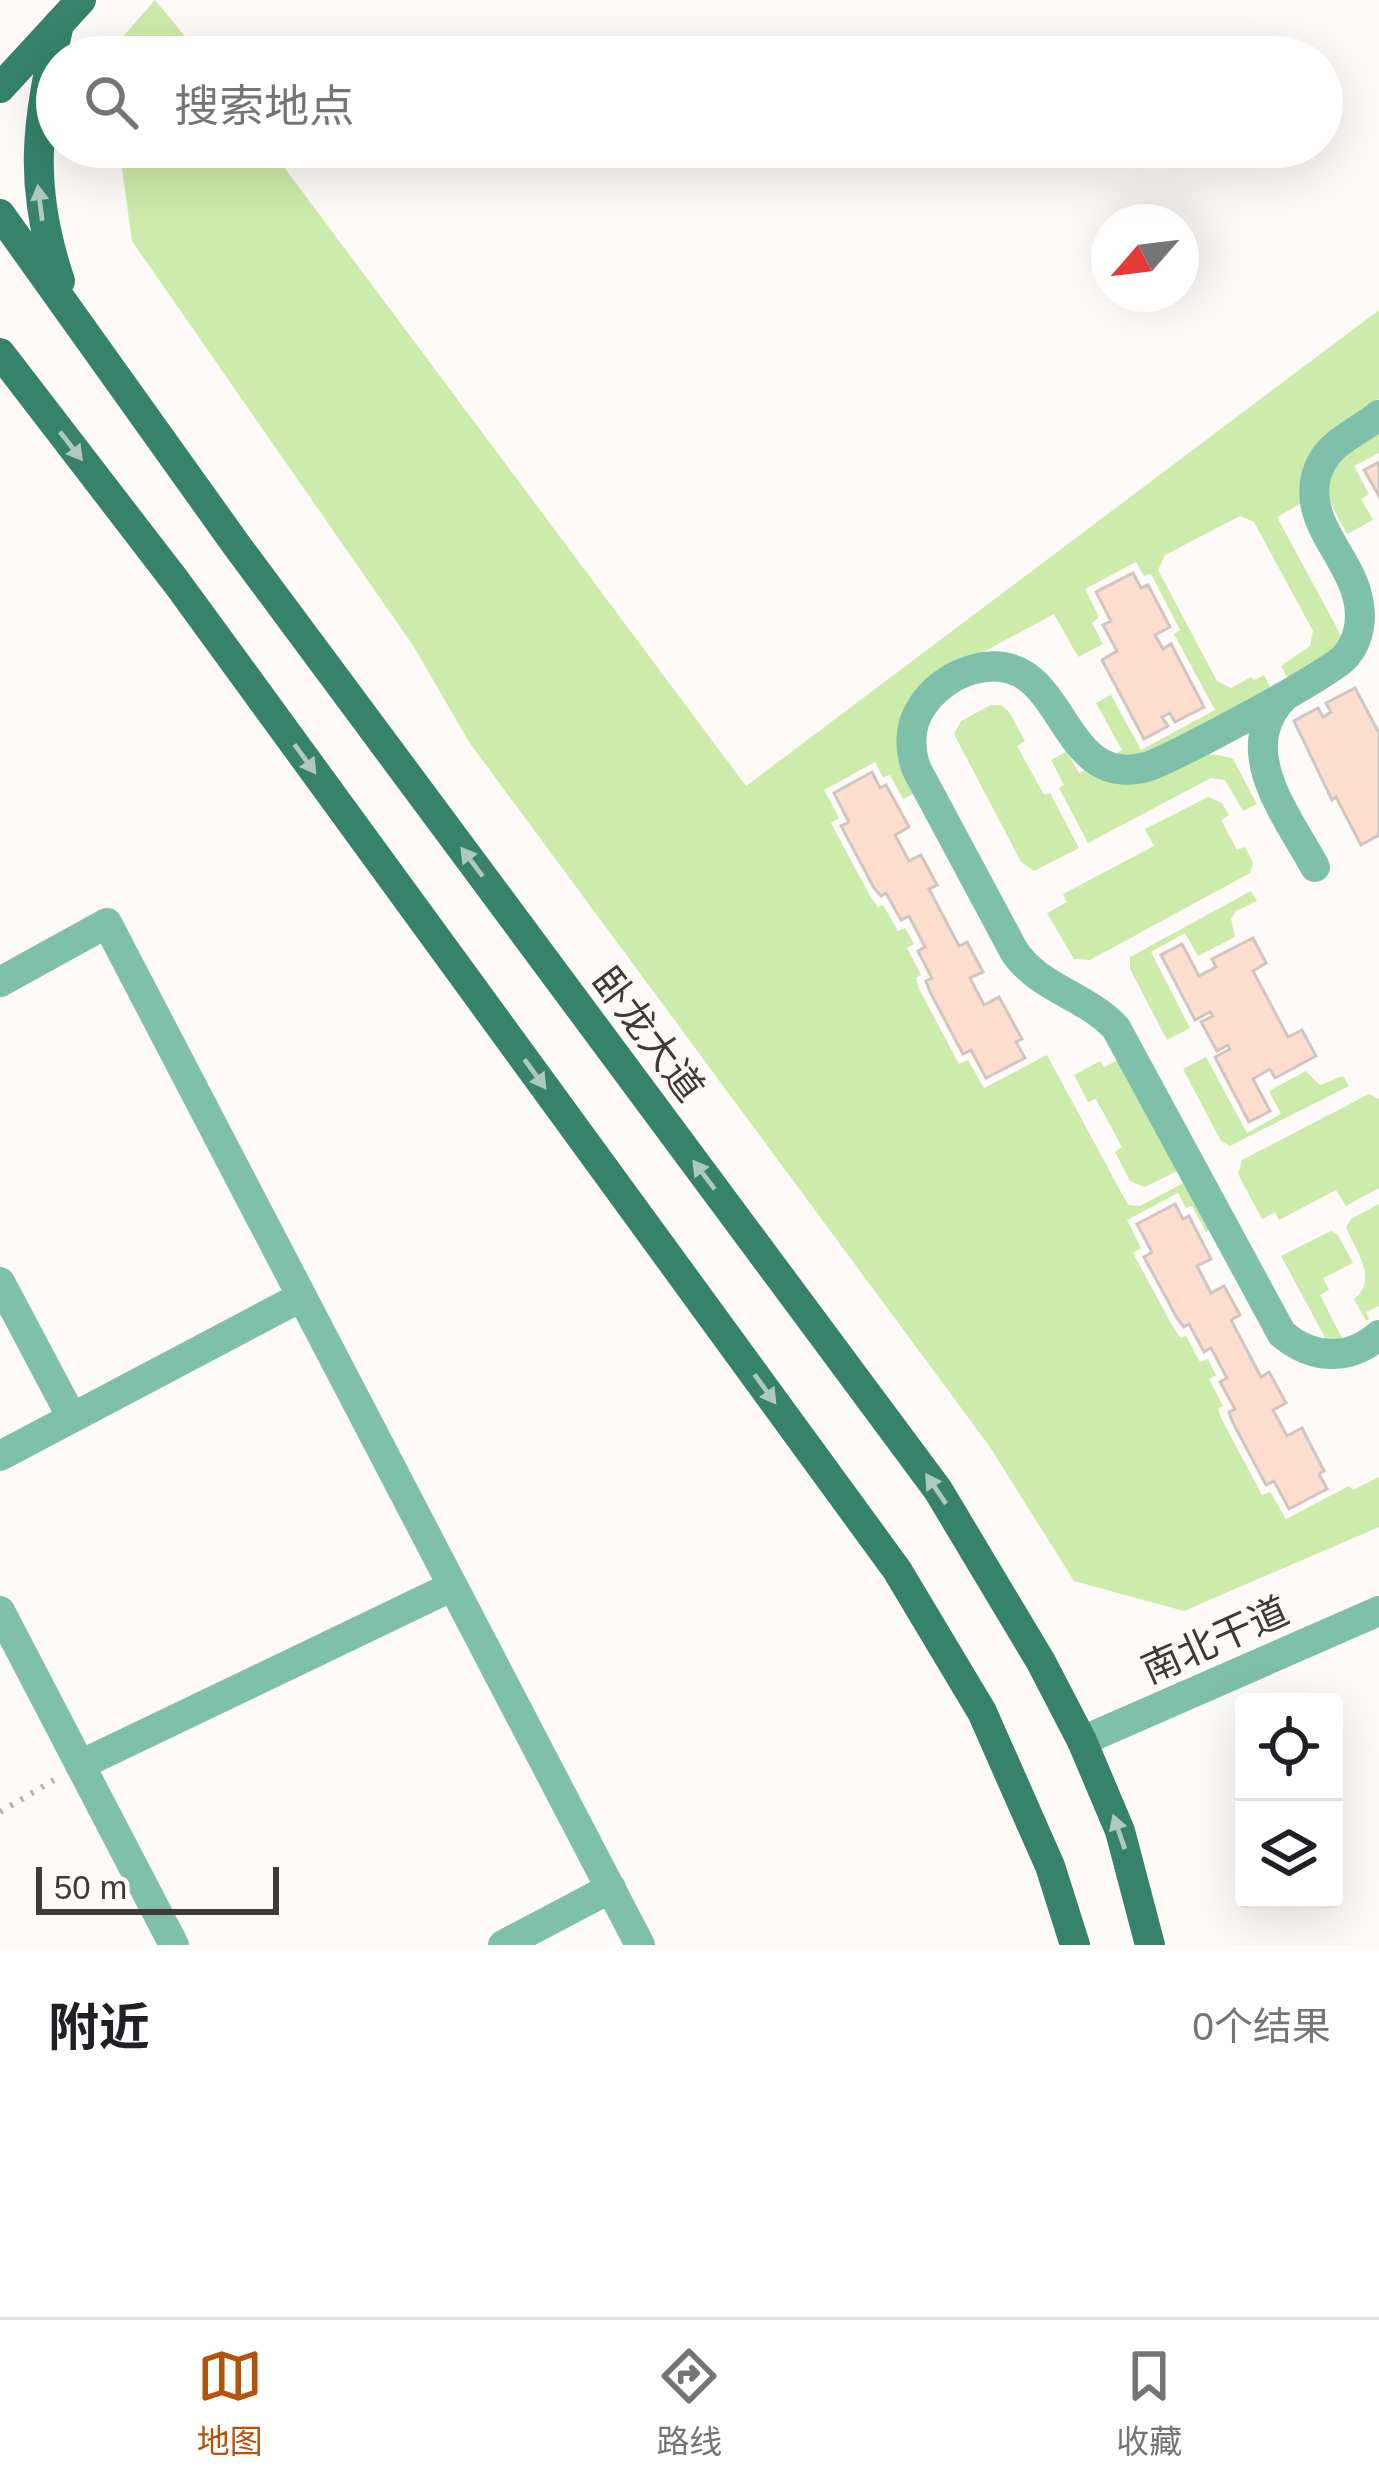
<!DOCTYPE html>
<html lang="zh">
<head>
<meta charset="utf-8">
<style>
  body { margin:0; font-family:Arial,"Noto Sans SC",sans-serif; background:#f6f6f6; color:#202124 }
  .controls { position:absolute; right:36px; bottom:36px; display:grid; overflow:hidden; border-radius:12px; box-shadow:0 12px 48px #0002 }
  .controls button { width:108px; height:108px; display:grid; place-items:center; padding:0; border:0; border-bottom:3px solid #e0e0e0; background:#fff; color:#202124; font:60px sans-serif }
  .compass { position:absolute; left:1091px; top:204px; width:108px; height:108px; border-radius:50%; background:#fff; box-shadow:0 12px 48px #0002; rotate:242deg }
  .scale { position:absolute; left:36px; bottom:30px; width:243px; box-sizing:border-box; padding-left:12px; border:6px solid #3e3a38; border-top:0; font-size:33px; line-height:42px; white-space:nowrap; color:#3e3a38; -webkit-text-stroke:9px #fefaf8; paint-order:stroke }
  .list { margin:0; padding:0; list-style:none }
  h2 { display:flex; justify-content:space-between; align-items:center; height:156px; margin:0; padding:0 48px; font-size:51px }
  h2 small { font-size:39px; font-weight:400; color:#757577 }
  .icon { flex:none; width:66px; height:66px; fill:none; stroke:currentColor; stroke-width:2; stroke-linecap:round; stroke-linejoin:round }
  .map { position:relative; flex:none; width:1379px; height:1945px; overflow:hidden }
  .search { position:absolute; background:#fff; box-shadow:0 12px 48px #0002; left:36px; right:36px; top:36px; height:132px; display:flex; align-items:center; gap:30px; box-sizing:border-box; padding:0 42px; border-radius:66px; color:#757577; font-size:45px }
  .sheet { height:372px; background:#fff }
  nav { display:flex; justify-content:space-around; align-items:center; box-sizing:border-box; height:168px; border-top:3px solid #e0e0e0; background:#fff; font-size:33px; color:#757577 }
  nav a { display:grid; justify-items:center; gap:6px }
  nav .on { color:#b45309 }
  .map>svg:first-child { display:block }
</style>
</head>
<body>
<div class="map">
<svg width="1379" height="1945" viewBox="0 0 1379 1945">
  <rect width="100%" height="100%" fill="#fefaf8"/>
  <!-- green -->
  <g fill="#cdebaa">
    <path d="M155,0l47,57h-95l-1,-1z"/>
    <path d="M119,147h150l477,639 633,-476v89l-74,102 -28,16 67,124 -55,40 -8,-15 29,-20 3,-15 -59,-109 -14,-6 -75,39 -7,15 59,111 14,7 20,-11 3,3 10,-5 8,15 -120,64 -40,2 10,-6 -26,-47 15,-8 30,55 74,-40 -41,-76 6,-4 -29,-56 -7,2 -8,-14 -51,27 14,28 -7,6 11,21 -25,13 -24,-43 -123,66 -13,112 -15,7 -13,-24 -7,2 -8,-15 -51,28 15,28 -8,5 40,75 7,9 5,-2 15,26 7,-3 9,16 -7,4 14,27 -5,3 3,11 40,75 9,-4 16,28 63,-33 81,150 12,1 47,-25 25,47 -6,4 -14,-26 -6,2 -8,-15 -51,27 14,28 -8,5 41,76 7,9 5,-2 14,26 8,-3 8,16 -7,4 14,27 -5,3 4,11 40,75 8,-3 16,27 63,-33 4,4 26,-13v50l-195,84 -110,-30 -84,-134 -521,-705 -55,-95 -282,-406z"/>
    <path d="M1379,430v23l-25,13 15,28 -8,5 12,21 -26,14 -23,-43 7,-26z"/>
    <path d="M991,705h10l8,7 16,29 -8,5 27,49 6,-2 29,55 -45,23 -13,-9 -67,-128 7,-13z"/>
    <path d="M1067,751l12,22 11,-5c40,-5 106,-23 143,-9l24,45 -14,7 -18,-31 -14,-2 -123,65 -29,-55 5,-3 -13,-25z"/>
    <path d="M1208,797l14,6 7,12 -8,5 16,30 8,-3 8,16 -3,10 -160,87 -16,-1 -27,-46 20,-11 -4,-8 91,-48 -9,-17z"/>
    <path d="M1251,891l6,10 -21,10 -5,8 4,18 -37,19 -13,-23 -34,19 39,76 -23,12 -37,-71v-12z"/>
    <path d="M1206,1057l41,76 34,-19 -12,-23 37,-20 14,14 23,-9 6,10 -119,60 -9,-5 -38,-72z"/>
    <path d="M1122,1058l59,111 -36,18 -15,-6 -15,-29 7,-5 -26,-48 -8,3 -14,-27 26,-14 4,6z"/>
    <path d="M1369,1094l10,5v89l-33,18 -10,-16 -57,30 -4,-8 -13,7 -24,-45 4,-14z"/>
    <path d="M1379,1204v102l-13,6 3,7 -3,2 -12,-22c25,-20 2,-47 -8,-72l5,-8z"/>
    <path d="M1331,1231l7,4 15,28 -30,15 6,12 -9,5 25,49 -16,1 -48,-89z"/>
  </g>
  <!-- building -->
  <g fill="#fdddce" stroke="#d0c6c1" stroke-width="3">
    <path d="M1379,462v34l-15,-26z"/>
    <path d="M1133,573l8,15 7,-3 22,42 -15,8 8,14 8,-5 33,63 -29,15 -5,-9 -8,4 6,9 -24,13 -42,-79 15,-9 -14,-26 8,-4 -15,-29z"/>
    <path d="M1355,688l24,45v102l-18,10 -25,-48 -4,3 -38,-79 24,-13 5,9 8,-5 -5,-9z"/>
    <path d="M872,772l8,16 6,-3 23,42 -14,8 14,26 12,-6 16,30 -8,4 30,57 8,-4 16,30 -13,6 14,27 15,-8 23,42 -6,3 9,16 -39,20 -15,-28 -8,4 -33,-62 -4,-11 6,-3 -14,-27 7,-4 -16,-31 -8,4 -15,-27 -5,3 -7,-8 -33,-62 8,-4 -15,-29z"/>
    <path d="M1253,938l13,25 -13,8 35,66 14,-7 14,26 -41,22 -5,-9 -17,10 17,32 -21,11 -34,-65 15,-8 -2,-4 -11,6 -16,-29 12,-6 -3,-4 -15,8 -34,-65 21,-11 17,32 17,-9 -4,-8z"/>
    <path d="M1175,1204l8,15 6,-3 22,43 -14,7 14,27 13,-7 16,29 -9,5 30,57 8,-5 17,31 -13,7 14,26 15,-8 22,43 -5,3 8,15 -38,20 -15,-28 -8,4 -33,-62 -4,-11 6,-3 -15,-27 7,-4 -16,-30 -7,4 -15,-28 -5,3 -7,-9 -33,-61 8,-5 -15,-28z"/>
  </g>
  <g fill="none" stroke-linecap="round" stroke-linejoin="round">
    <!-- path -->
    <path stroke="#b9b5b3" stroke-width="6" stroke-dasharray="3 9" stroke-linecap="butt" d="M0,1812l54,-32"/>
    <!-- minor -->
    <g stroke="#7fc0aa" stroke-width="30">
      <path d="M1379,415c-24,20 -54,27 -63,62 -11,45 31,78 41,118 6,21 3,44 -11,61 -15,18 -174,103 -200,111 -92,25 -78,-126 -175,-97 -20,6 -39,20 -50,38 -12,18 -12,42 -4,62l97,181c24,37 73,45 102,77l166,306c30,25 66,28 97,1"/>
      <path d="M1285,696c-53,53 2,119 30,171"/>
      <path d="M0,982l107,-59 533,1022"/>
      <path d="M0,1282l71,134"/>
      <path d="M0,1456l299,-158"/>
      <path d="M0,1611l174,334"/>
      <path d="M1082,1741l297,-130"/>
      <path d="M80,1765l371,-178"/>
      <path d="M503,1945l108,-57"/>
    </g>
    <!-- major -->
    <g stroke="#36826b" stroke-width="30">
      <path d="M59,24c-22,99 -32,159 1,257"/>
      <path d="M0,88l81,-88"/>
      <path d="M0,214l235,329 703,947 103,172 41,79 38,90 30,114"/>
      <path d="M0,353l177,230 720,987 85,142 68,154 25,79"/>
    </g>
  </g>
  <!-- one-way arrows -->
  <defs><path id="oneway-solid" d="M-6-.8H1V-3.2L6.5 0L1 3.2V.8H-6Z" transform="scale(3)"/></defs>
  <g fill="#aecac0">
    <use href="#oneway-solid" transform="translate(40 203) rotate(-97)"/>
    <use href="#oneway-solid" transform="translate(71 446) rotate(52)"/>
    <use href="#oneway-solid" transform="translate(305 759) rotate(54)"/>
    <use href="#oneway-solid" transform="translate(472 862) rotate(-127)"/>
    <use href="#oneway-solid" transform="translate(535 1074) rotate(54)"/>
    <use href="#oneway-solid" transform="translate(704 1175) rotate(-127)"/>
    <use href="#oneway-solid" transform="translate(765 1389) rotate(54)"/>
    <use href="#oneway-solid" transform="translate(936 1489) rotate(-124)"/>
    <use href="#oneway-solid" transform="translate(1119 1832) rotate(-109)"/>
  </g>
  <g text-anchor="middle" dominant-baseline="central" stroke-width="12" stroke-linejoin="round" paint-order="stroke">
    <!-- street labels -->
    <g font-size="39" fill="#3e3a38" stroke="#fefaf8">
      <text transform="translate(648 1034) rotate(53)">卧龙大道</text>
      <text transform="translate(1215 1640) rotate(-24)">南北干道</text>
    </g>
  </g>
</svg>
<div class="controls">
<button><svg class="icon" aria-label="locate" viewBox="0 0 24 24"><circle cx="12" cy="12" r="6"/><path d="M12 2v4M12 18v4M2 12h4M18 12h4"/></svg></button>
<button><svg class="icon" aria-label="layers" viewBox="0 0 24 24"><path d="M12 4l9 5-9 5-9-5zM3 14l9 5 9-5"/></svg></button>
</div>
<svg class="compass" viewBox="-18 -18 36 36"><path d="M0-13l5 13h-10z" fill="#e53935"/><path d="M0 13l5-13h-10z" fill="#757577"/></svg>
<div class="scale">50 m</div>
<div class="search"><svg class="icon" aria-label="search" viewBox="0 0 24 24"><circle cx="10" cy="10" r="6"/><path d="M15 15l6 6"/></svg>搜索地点</div>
</div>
<section class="sheet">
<h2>附近<small>0个结果</small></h2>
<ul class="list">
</ul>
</section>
<nav>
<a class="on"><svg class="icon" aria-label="map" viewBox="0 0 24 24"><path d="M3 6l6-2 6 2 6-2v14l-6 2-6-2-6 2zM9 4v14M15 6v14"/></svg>地图</a>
<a><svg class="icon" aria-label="directions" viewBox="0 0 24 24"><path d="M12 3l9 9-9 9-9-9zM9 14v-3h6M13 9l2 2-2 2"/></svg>路线</a>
<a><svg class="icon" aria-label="saved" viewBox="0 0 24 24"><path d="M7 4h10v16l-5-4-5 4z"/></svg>收藏</a>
</nav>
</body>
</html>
